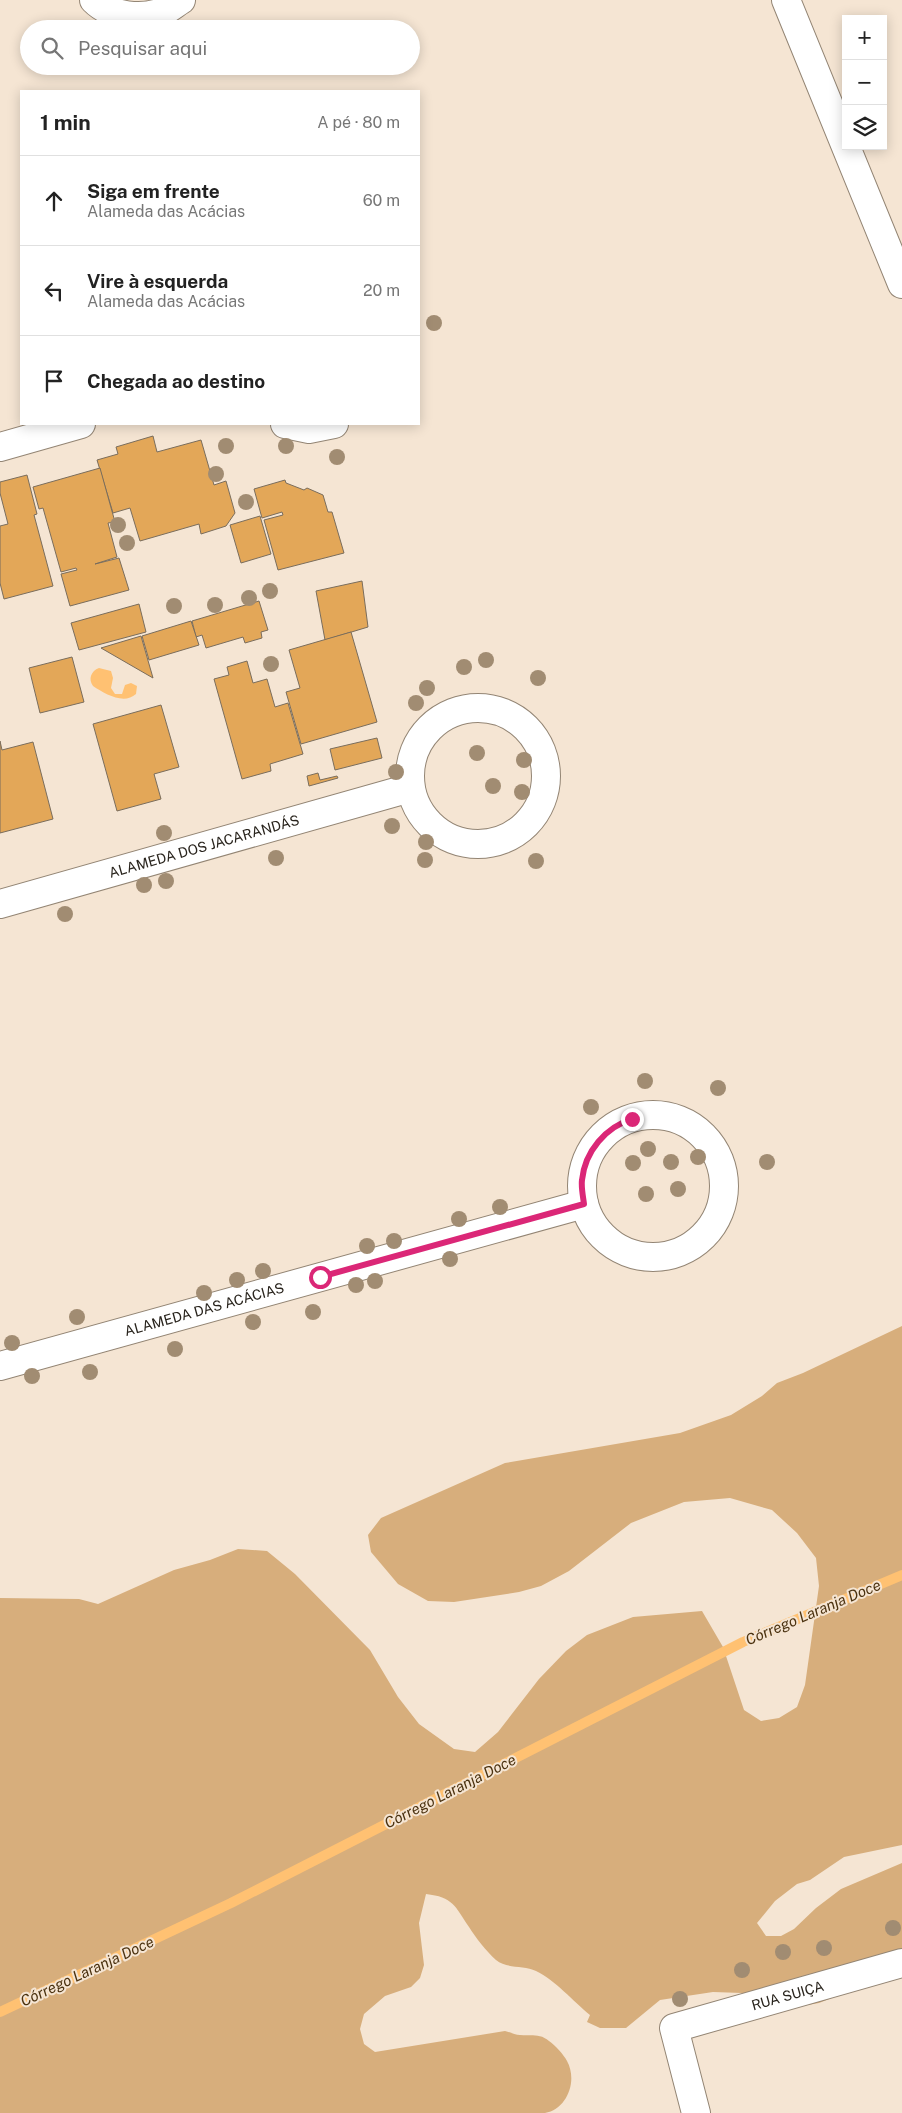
<!DOCTYPE html>
<html lang="pt">
<head>
<meta charset="utf-8">
<style>
  body { margin:0; font-family:"Public Sans",sans-serif; background:#f2f2f2; color:#222 }
  .controls { position:absolute; right:15px; top:15px; display:grid; overflow:hidden; border-radius:0px; box-shadow:0 2px 12px #0003 }
  .controls button { width:45px; height:45px; display:grid; place-items:center; padding:0; border:0; border-bottom:1px solid #e0e0e0; background:#fff; color:#222; font:25px sans-serif }
  .stop { position:absolute; width:15px; height:15px; margin:-11px; border:4px solid #db2777; border-radius:50%; background:#fff }
  .stop.end { background:#db2777; border-color:#fff; box-shadow:0 1px 5px #0008 }
  .list { margin:0; padding:0; list-style:none }
  h2 { display:flex; justify-content:space-between; align-items:center; height:65px; margin:0; padding:0 20px; font-size:21px }
  h2 small { font-size:16px; font-weight:400; color:#767676 }
  .list li { display:grid; grid-template-columns:32px 1fr auto; gap:15px; align-items:center; box-sizing:border-box; height:90px; padding:0 20px; border-top:1px solid #e0e0e0 }
  .list b { display:block; font-size:19px; white-space:nowrap }
  .list p { margin:0; font-size:16px; white-space:nowrap; color:#767676 }
  .list em { font-size:16px; font-style:normal; color:#767676 }
  .icon { flex:none; width:28px; height:28px; fill:none; stroke:currentColor; stroke-width:2; stroke-linecap:round; stroke-linejoin:round }
  .map { position:relative; flex:none; width:902px; height:2113px; overflow:hidden }
  .search { position:absolute; background:#fff; box-shadow:0 2px 12px #0003; left:20px; top:20px; width:400px; height:55px; display:flex; align-items:center; gap:12px; box-sizing:border-box; padding:0 18px; border-radius:28px; color:#767676; font-size:19px }
  .panel { position:absolute; background:#fff; box-shadow:0 2px 12px #0003; left:20px; top:90px; width:400px; height:335px; border-radius:0px }
  .map>svg:first-child { display:block }
</style>
</head>
<body>
<div class="map">
<svg width="902" height="2113" viewBox="0 0 902 2113">
  <rect width="100%" height="100%" fill="#f5e5d3"/>
  <!-- green -->
  <path fill="#d7ae7c" d="M902,1326v519l-58,12 -34,23 -13,4 -22,17 -18,22 9,13h15l13,-7 22,-21 25,-19 61,-26v107l-83,33 -29,5 -22,-3 -26,-12 -29,-1 -53,8 -34,28h-26l-13,-6 3,-7c-16,-13 -36,-36 -54,-44 -12,-6 -29,-2 -40,-11 -10,-9 -20,-22 -27,-33 -14,-21 -16,-30 -43,-33l-7,29 5,42 -4,13 -9,9 -26,9 -21,18 -4,15 4,15 11,8 130,-21c5,1 10,4 15,4 11,1 20,-2 29,6 6,4 15,14 18,20 11,20 0,48 -22,52h-545v-515l79,1 19,5 76,-34 36,-10 28,-11 29,2 28,23 75,76 28,47 21,27 35,25 21,3 23,-20 41,-53 27,-28 21,-16 46,-18 69,-6 21,36 21,63 17,11 18,-3 18,-11 8,-22 14,-99 -3,-28 -19,-25 -25,-23 -42,-12 -46,4 -53,21 -62,48 -28,15 -22,6 -65,10 -26,-1 -30,-17 -27,-32 -3,-17 13,-17 124,-55 175,-30 51,-18 31,-19 15,-13 26,-10z"/>
  <!-- water -->
  <path fill="#ffc172" d="M99,668l12,3 2,7 -2,10 4,6h7l3,-9 6,-2 6,3 -1,8c-12,11 -31,0 -43,-8 -5,-7 -2,-15 6,-18z"/>
  <g fill="none" stroke-linecap="round" stroke-linejoin="round">
    <!-- stream -->
    <path stroke="#ffc172" stroke-width="10" d="M0,2012l231,-109 512,-261 159,-67"/>
  </g>
  <!-- building -->
  <g fill="#e3a758" stroke="#7a6d5c">
    <path d="M153,436l4,16 44,-12 13,45 12,-4 9,32 -9,13 -25,8 -2,-10 -59,17 -10,-33 -17,5 -16,-53 21,-6 -2,-7z"/>
    <path d="M100,468l15,54 -7,1 9,34 -22,7 24,-6 10,32 -59,16 -9,-32 16,-4 -1,-2 -15,4 -18,-64 -4,1 -6,-22z"/>
    <path d="M27,475l10,39 -3,1 19,71 -49,13 -4,-16v-57l8,-2 -8,-31v-11z"/>
    <path d="M285,480l1,3 18,7 3,-2 16,7 5,17h4l12,41 -66,17 -14,-50 19,-5 -1,-3 -20,6 -8,-29z"/>
    <path d="M260,516l11,38 -30,9 -11,-38z"/>
    <path d="M362,581l6,46 -43,13 -9,-49z"/>
    <path d="M259,601l9,29 -7,2 1,6 -17,5 -2,-6 -37,11 -4,-13 -6,2 -4,-16z"/>
    <path d="M139,604l7,28 -67,18 -8,-27z"/>
    <path d="M191,621l8,24 -50,15 -7,-24z"/>
    <path d="M351,632l26,90 -76,22 -15,-52 14,-4 -11,-38z"/>
    <path d="M141,636l12,42 -52,-30z"/>
    <path d="M72,657l12,45 -44,11 -11,-45z"/>
    <path d="M247,661l6,22 14,-4 8,28 13,-4 15,51 -33,10 1,7 -29,8 -28,-100 15,-4 -2,-8z"/>
    <path d="M161,705l18,62 -25,7 7,25 -44,12 -24,-87z"/>
    <path d="M377,738l5,20 -47,12 -5,-21z"/>
    <path d="M0,741l2,9 31,-8 20,77 -53,14z"/>
    <path d="M318,773l2,7 17,-4 1,2 -29,8 -2,-10z"/>
  </g>
  <g fill="none" stroke-linecap="round" stroke-linejoin="round">
    <!-- minor casing -->
    <g stroke="#938574" stroke-width="30">
      <g id="minor">
        <path d="M94,0c17,17 49,20 70,11 6,-3 12,-8 17,-11"/>
        <path d="M786,0l116,284"/>
        <path d="M285,424l24,5 25,-5"/>
        <path d="M0,447l81,-23"/>
        <circle cx="478" cy="776" r="68"/>
        <path id="s1" d="M0,904l410,-116"/>
        <circle cx="653" cy="1186" r="71"/>
        <path id="s2" d="M0,1366l584,-162"/>
        <path id="s3" d="M696,2113l-22,-85 228,-65"/>
      </g>
    </g>
    <!-- minor -->
    <use href="#minor" stroke="#fff" stroke-width="28"/>
  </g>
  <!-- trees -->
  <g fill="#a18c72">
    <circle cx="434" cy="323" r="8"/>
    <circle cx="226" cy="446" r="8"/>
    <circle cx="286" cy="446" r="8"/>
    <circle cx="337" cy="457" r="8"/>
    <circle cx="216" cy="474" r="8"/>
    <circle cx="246" cy="502" r="8"/>
    <circle cx="118" cy="525" r="8"/>
    <circle cx="127" cy="543" r="8"/>
    <circle cx="270" cy="591" r="8"/>
    <circle cx="249" cy="598" r="8"/>
    <circle cx="215" cy="605" r="8"/>
    <circle cx="174" cy="606" r="8"/>
    <circle cx="486" cy="660" r="8"/>
    <circle cx="271" cy="664" r="8"/>
    <circle cx="464" cy="667" r="8"/>
    <circle cx="538" cy="678" r="8"/>
    <circle cx="427" cy="688" r="8"/>
    <circle cx="416" cy="703" r="8"/>
    <circle cx="477" cy="753" r="8"/>
    <circle cx="524" cy="760" r="8"/>
    <circle cx="396" cy="772" r="8"/>
    <circle cx="493" cy="786" r="8"/>
    <circle cx="522" cy="792" r="8"/>
    <circle cx="392" cy="826" r="8"/>
    <circle cx="164" cy="833" r="8"/>
    <circle cx="426" cy="842" r="8"/>
    <circle cx="276" cy="858" r="8"/>
    <circle cx="425" cy="860" r="8"/>
    <circle cx="536" cy="861" r="8"/>
    <circle cx="166" cy="881" r="8"/>
    <circle cx="144" cy="885" r="8"/>
    <circle cx="65" cy="914" r="8"/>
    <circle cx="645" cy="1081" r="8"/>
    <circle cx="718" cy="1088" r="8"/>
    <circle cx="591" cy="1107" r="8"/>
    <circle cx="648" cy="1149" r="8"/>
    <circle cx="698" cy="1157" r="8"/>
    <circle cx="671" cy="1162" r="8"/>
    <circle cx="767" cy="1162" r="8"/>
    <circle cx="633" cy="1163" r="8"/>
    <circle cx="678" cy="1189" r="8"/>
    <circle cx="646" cy="1194" r="8"/>
    <circle cx="500" cy="1207" r="8"/>
    <circle cx="459" cy="1219" r="8"/>
    <circle cx="394" cy="1241" r="8"/>
    <circle cx="367" cy="1246" r="8"/>
    <circle cx="450" cy="1259" r="8"/>
    <circle cx="263" cy="1271" r="8"/>
    <circle cx="237" cy="1280" r="8"/>
    <circle cx="375" cy="1281" r="8"/>
    <circle cx="356" cy="1285" r="8"/>
    <circle cx="204" cy="1293" r="8"/>
    <circle cx="313" cy="1312" r="8"/>
    <circle cx="77" cy="1317" r="8"/>
    <circle cx="253" cy="1322" r="8"/>
    <circle cx="12" cy="1343" r="8"/>
    <circle cx="175" cy="1349" r="8"/>
    <circle cx="90" cy="1372" r="8"/>
    <circle cx="32" cy="1376" r="8"/>
    <circle cx="893" cy="1928" r="8"/>
    <circle cx="824" cy="1948" r="8"/>
    <circle cx="783" cy="1952" r="8"/>
    <circle cx="742" cy="1970" r="8"/>
    <circle cx="680" cy="1999" r="8"/>
  </g>
  <g fill="none" stroke-linecap="round" stroke-linejoin="round">
    <!-- route -->
    <path stroke="#db2777" stroke-width="6" d="M320,1277l264,-73c-1,-8 -3,-17 -2,-24 3,-29 24,-53 50,-61"/>
  </g>
  <g text-anchor="middle" dominant-baseline="central" stroke-width="4" stroke-linejoin="round" paint-order="stroke">
    <!-- street labels -->
    <g font-size="14" fill="#29241d" stroke="#f5e5d3">
      <text stroke="none"><textPath href="#s1" startOffset="212">ALAMEDA DOS JACARANDÁS</textPath></text>
      <text stroke="none"><textPath href="#s2" startOffset="212">ALAMEDA DAS ACÁCIAS</textPath></text>
      <text stroke="none"><textPath href="#s3" startOffset="206">RUA SUIÇA</textPath></text>
    </g>
    <!-- water labels -->
    <g font-size="15" font-style="italic" fill="#4b3210" stroke="#f5e5d3">
      <text transform="translate(813 1612) rotate(-23)">Córrego Laranja Doce</text>
      <text transform="translate(450 1791) rotate(-27)">Córrego Laranja Doce</text>
      <text transform="translate(87 1971) rotate(-25)">Córrego Laranja Doce</text>
    </g>
  </g>
</svg>
<div class="controls">
<button>+</button>
<button>−</button>
<button><svg class="icon" aria-label="layers" viewBox="0 0 24 24"><path d="M12 4l9 5-9 5-9-5zM3 14l9 5 9-5"/></svg></button>
</div>
<div class="stop" style="left:320px;top:1277px"></div>
<div class="stop end" style="left:632px;top:1119px"></div>
<div class="search"><svg class="icon" aria-label="search" viewBox="0 0 24 24"><circle cx="10" cy="10" r="6"/><path d="M15 15l6 6"/></svg>Pesquisar aqui</div>
<section class="panel">
<h2>1 min<small>A pé · 80 m</small></h2>
<ul class="list">
<li><svg class="icon" aria-label="ahead" viewBox="0 0 24 24"><path d="M12 20V5M6 11l6-6 6 6"/></svg><div><b>Siga em frente</b><p>Alameda das Acácias</p></div><em>60 m</em></li>
<li><svg class="icon" aria-label="left" viewBox="0 0 24 24"><path d="M17 20v-9H6M10 6l-5 5 5 5"/></svg><div><b>Vire à esquerda</b><p>Alameda das Acácias</p></div><em>20 m</em></li>
<li><svg class="icon" aria-label="arrive" viewBox="0 0 24 24"><path d="M6 21V4h12l-3 4 3 4H6"/></svg><div><b>Chegada ao destino</b></div></li>
</ul>
</section>
</div>
</body>
</html>
